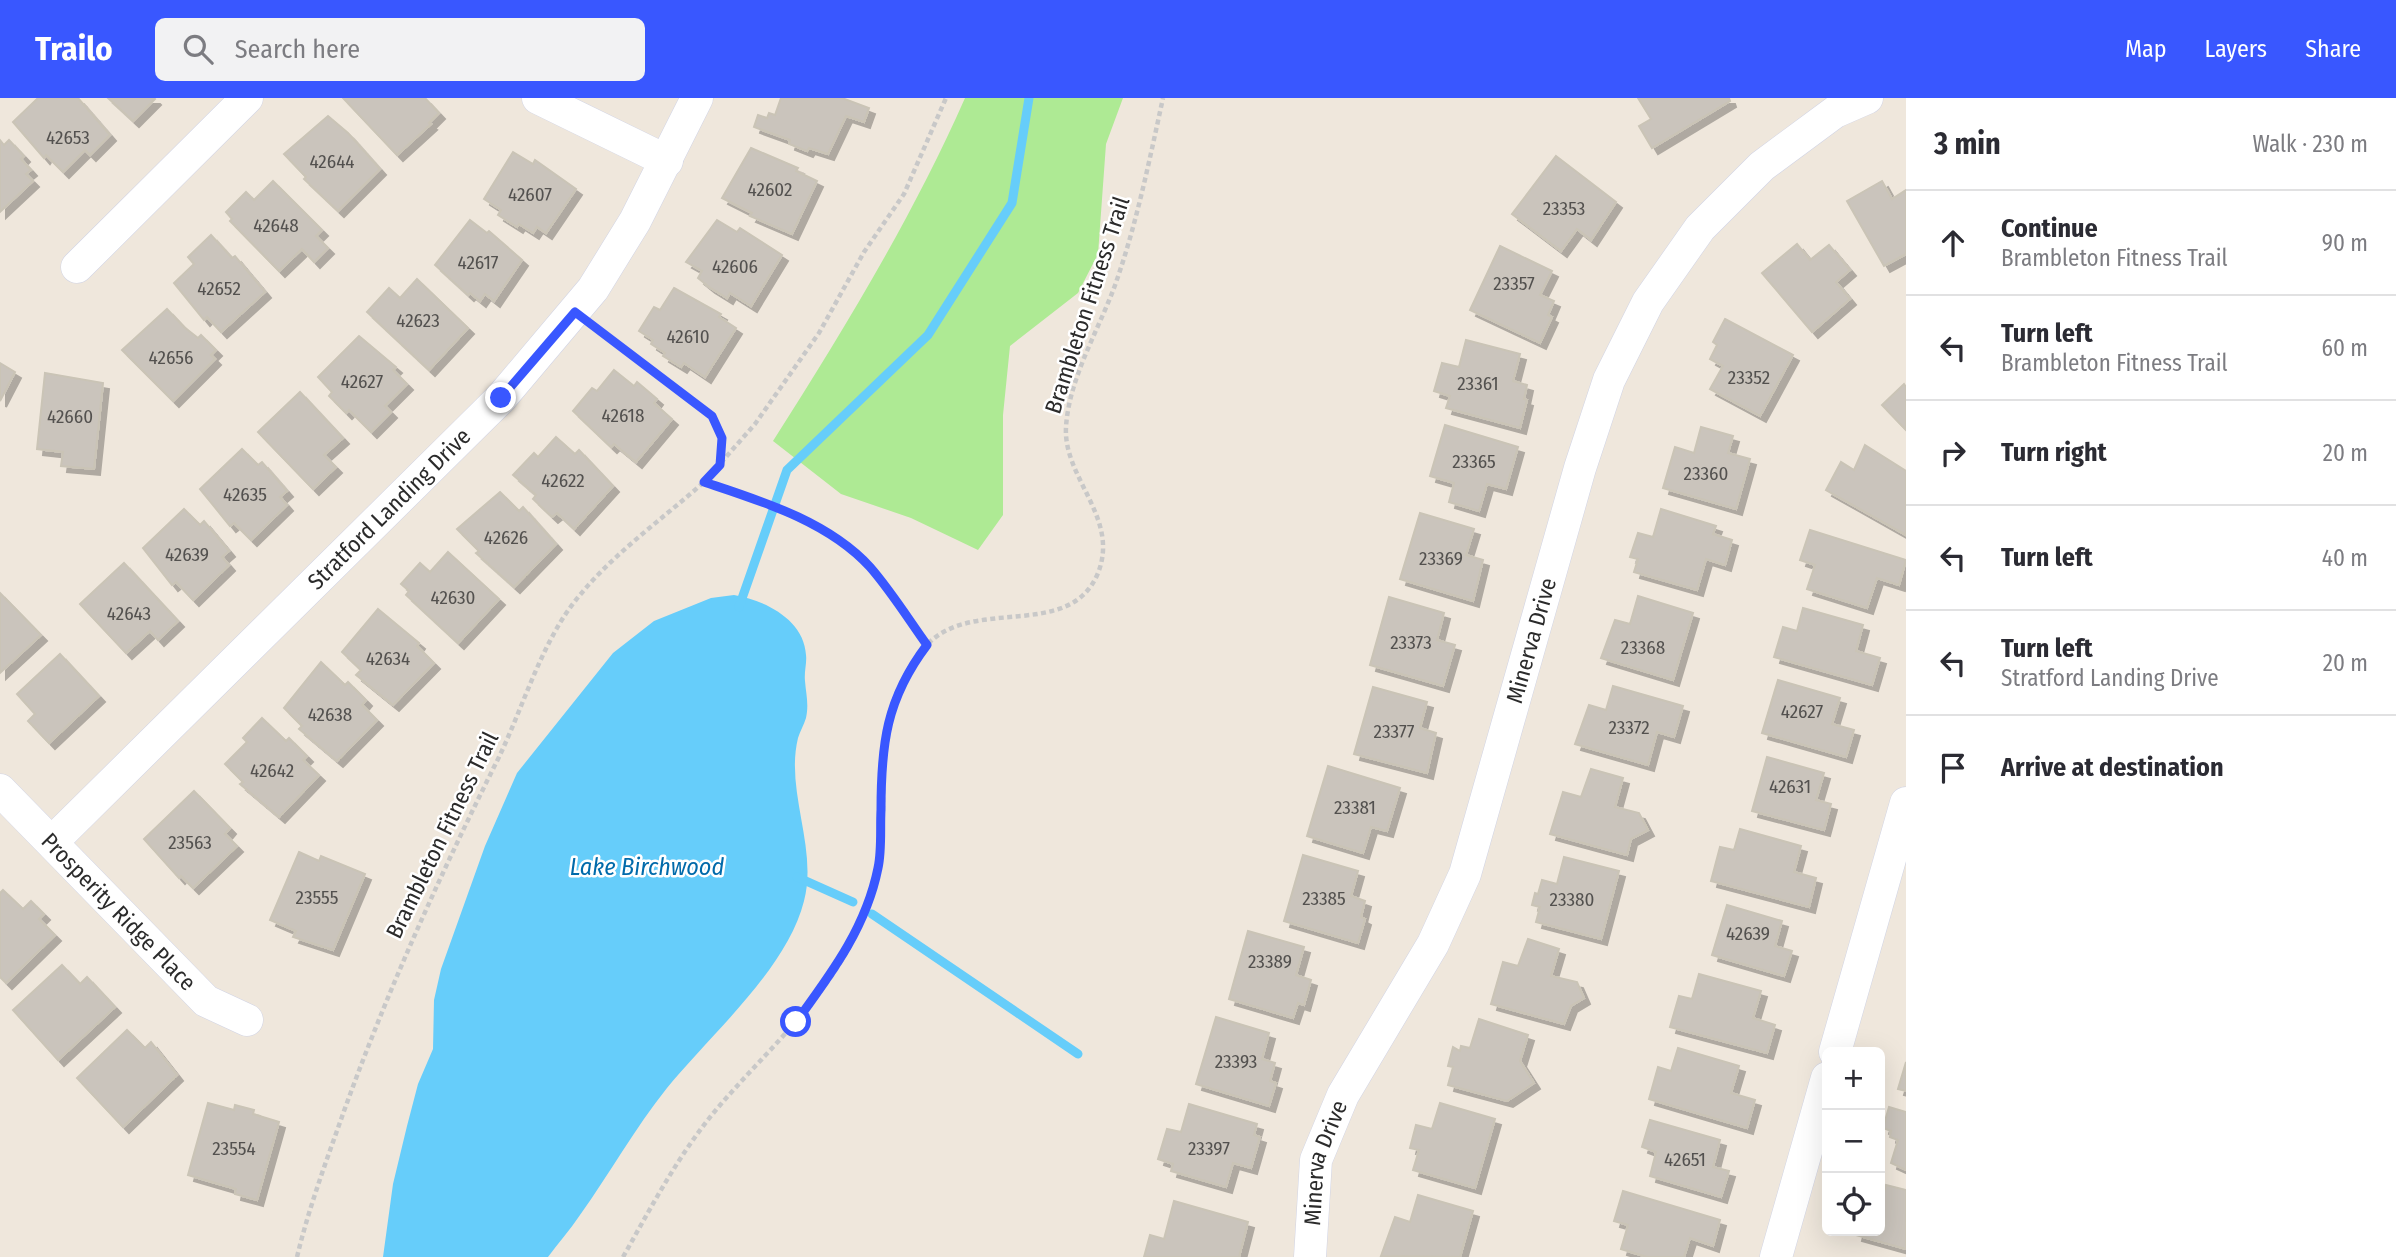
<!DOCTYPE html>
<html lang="en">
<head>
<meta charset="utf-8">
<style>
  body { margin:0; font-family:"Fira Sans Condensed",sans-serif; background:#f2f2f3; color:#2b2b33 }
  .controls { position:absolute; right:21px; bottom:21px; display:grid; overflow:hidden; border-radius:10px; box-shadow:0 7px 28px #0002 }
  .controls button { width:63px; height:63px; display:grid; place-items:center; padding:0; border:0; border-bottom:2px solid #e1e1e2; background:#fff; color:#2b2b33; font:35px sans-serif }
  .stop { position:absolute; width:21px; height:21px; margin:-16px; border:5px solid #3957ff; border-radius:50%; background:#fff }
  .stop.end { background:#3957ff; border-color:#fff; box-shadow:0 2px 7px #0008 }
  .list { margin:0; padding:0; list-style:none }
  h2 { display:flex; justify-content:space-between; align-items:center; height:91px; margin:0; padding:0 28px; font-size:30px }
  h2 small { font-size:23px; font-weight:400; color:#7c7c81 }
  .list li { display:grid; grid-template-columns:46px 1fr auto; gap:21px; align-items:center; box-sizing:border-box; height:105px; padding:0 28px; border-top:2px solid #e1e1e2 }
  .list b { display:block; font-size:26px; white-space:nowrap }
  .list p { margin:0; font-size:23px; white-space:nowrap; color:#7c7c81 }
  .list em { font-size:23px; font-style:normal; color:#7c7c81 }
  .icon { flex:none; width:38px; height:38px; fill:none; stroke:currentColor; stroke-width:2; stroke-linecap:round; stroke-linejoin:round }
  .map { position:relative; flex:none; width:1906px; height:1159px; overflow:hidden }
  header { display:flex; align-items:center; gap:42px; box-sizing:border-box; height:98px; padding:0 35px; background:#3957ff; color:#fff }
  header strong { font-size:33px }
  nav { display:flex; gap:38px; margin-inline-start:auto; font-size:24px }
  .search { width:490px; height:63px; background:#f2f2f3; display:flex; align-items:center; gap:18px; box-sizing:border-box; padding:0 24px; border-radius:10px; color:#7c7c81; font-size:26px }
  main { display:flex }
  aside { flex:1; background:#fff }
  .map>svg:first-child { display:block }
</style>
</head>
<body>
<header>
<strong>Trailo</strong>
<div class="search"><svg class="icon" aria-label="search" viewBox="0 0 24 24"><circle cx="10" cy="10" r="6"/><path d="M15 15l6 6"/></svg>Search here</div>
<nav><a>Map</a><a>Layers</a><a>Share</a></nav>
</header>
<main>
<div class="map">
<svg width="1906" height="1159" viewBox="0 0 1906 1159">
  <defs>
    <filter id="shadow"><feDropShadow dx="6" dy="6" stdDeviation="0" flood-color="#0004"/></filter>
  </defs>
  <rect width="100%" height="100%" fill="#efe7dc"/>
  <!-- green -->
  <path fill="#aeea94" d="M965,0h158l-17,46 -8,110 -20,39 -68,53 -7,69v100l-25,35 -67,-32 -70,-24 -68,-53c70,-110 139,-223 192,-343z"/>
  <!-- water -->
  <path fill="#66cdfa" d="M734,497c30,5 70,24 72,60 1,8 -2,17 -1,26 1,13 4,23 1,37 -2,7 -6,13 -8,20 -13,53 20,110 6,163 -17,68 -93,133 -137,187 -32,40 -57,85 -87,127 -10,15 -22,28 -32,42h-165l10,-73 14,-58 11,-42 15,-35 1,-49 7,-31 44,-123 32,-73 96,-120 41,-32 57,-23z"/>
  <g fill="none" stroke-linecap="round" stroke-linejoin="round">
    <!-- stream -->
    <g stroke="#66cdfa" stroke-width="9">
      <path d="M739,509l48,-137 141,-135 84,-132 17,-105"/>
      <path d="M797,779l56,25"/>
      <path d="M872,816l206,140"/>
    </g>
  </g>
  <!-- building -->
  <g fill="#cac4bc" stroke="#cac4b6" stroke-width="2" filter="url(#shadow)">
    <path d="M38,0h40l32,37 -20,20 -5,-5 -22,22 -17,-17 -2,3 -31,-36z"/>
    <path d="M108,0h46l1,1 -22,22z"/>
    <path d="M343,0h82l14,15 -10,10 2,1 -34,31z"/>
    <path d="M781,0h61l27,10 -5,14 -18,-6 -18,38 -19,-6 -2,3 -18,-7 1,-4 -36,-13 4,-12 9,3 2,-5 6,2z"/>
    <path d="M1638,0h91l1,3 -78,47 -13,-22 12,-7z"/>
    <path d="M328,18l20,17 32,36 -42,42 -34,-32 2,-2 -22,-23z"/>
    <path d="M0,42l4,5 5,-5 15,16 -3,3 10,11 -5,4 7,7 -33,31z"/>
    <path d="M751,50l47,20 -2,3 21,10 -25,53 -42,-18 2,-3 -30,-15z"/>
    <path d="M513,54l20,12 2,-4 41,29 -30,44 -9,-6 -4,6 -14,-9 -2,3 -19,-12 3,-5 -17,-11z"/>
    <path d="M1556,58l60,46 -25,38 -14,-11 -16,22 -49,-37z"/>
    <path d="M273,83l49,49 -6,6 12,12 -14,14 -12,-13 -23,22 -49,-50 2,-2 -6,-7 20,-20 8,8z"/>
    <path d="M1882,83l10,18 14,-9v64l-22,12 -37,-65z"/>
    <path d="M470,122l17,13 2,-2 33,29 -28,41 -9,-7 -5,7 -10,-8 -2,2 -33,-30z"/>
    <path d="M717,122l20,12 3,-4 42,27 -31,51 -21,-13 -3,5 -18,-11 -11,-9 4,-7 -16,-9z"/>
    <path d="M211,137l21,23 3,-2 30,36 -44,40 -14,-15 -3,3 -30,-37 20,-19 -6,-7z"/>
    <path d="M1797,146l13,16 19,-15 21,25 -14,12 14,17 -38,33 -50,-59z"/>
    <path d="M1500,148l52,25 -12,24 14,6 -6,14 4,2 -12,26 -70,-33z"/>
    <path d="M417,181l51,49 -39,42 -62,-58 22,-24 11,10z"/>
    <path d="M674,190l47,26 -2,3 17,11 -31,49 -21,-14 -3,4 -18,-11 2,-3 -14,-9 2,-4 -14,-9 15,-24 6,3z"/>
    <path d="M167,211l17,18 14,11 3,-3 15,15 -5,5 4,4 -42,42 -51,-51z"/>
    <path d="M1725,221l68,36 -33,61 -50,-27 13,-23 -13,-7 7,-14 -4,-3z"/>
    <path d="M359,238l37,31 -3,3 14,14 -22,22 6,6 -20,20 -22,-22 -3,3 -17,-17 3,-4 -14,-15z"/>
    <path d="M1466,242l54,14 -7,27 14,4 -3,14 3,1 -7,28 -74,-20 4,-12 -16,-5 8,-28 17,4z"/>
    <path d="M0,265l15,9 -15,29z"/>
    <path d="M614,272l20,16 3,-4 20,17 -3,4 18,16 -36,43 -22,-18 -3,3 -38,-36 19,-23 5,3z"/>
    <path d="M45,275l58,10 -9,86 -33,-3 2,-14 -26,-3z"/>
    <path d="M1904,286l2,3v43l-24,-25z"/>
    <path d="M300,294l43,46 -19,17 12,12 -23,22 -55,-57z"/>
    <path d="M1445,327l73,22 -12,42 -19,-5 -8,27 -30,-9 5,-19 -24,-7z"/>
    <path d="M1701,329l32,9 -5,17 22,6 -14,50 -73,-21 12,-41 19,6z"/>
    <path d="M556,339l19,17 4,-4 34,36 -39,43 -17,-16 -5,4 -19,-18 3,-4 -23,-20 21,-22 4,4z"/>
    <path d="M1865,347l41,26v64l-80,-45 15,-28 13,8z"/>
    <path d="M242,351l16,16 4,-3 25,29 -7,6 7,8 -36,35 -17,-17 -4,3 -30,-37z"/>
    <path d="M500,394l19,19 4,-4 33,37 -42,43 -38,-34 3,-2 -22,-22z"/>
    <path d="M184,411l16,16 4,-4 25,30 -7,6 7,8 -36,35 -17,-18 -4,3 -29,-37z"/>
    <path d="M1661,411l55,17 -3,8 19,6 -7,25 -19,-6 -9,31 -63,-18 4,-13 -8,-2 8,-24 15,4z"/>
    <path d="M1420,415l54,16 -8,26 17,5 -10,41 -73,-22z"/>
    <path d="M1810,432l96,30 -7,25 -22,-7 -10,30 -60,-19 8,-24 -15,-5z"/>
    <path d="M448,454l51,47 -41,44 -52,-48 3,-4 -8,-7 19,-21 10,9z"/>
    <path d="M124,465l54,58 -20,19 -8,-9 -24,22 -46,-49z"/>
    <path d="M0,495l41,42 -41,38z"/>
    <path d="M1638,498l55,17 -20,67 -72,-22 14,-38 15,4z"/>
    <path d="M1389,499l55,16 -7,27 18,5 -12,41 -73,-21z"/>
    <path d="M1803,510l60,17 -7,26 24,7 -8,27 -98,-28 9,-30 14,4z"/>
    <path d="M378,511l41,34 -2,3 17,17 -41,42 -37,-30 5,-5 -19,-18z"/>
    <path d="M60,556l39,42 -50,47 -21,-22 7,-7 -18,-20z"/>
    <path d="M321,564l24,23 3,-3 18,18 -4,5 15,15 -40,41 -38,-32 3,-3 -18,-18z"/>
    <path d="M1778,582l62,18 -8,26 22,6 -8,27 -84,-24z"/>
    <path d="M1613,588l70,20 -9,31 -17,-5 -9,33 -73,-21 14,-39 17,5z"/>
    <path d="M1373,589l54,15 -7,26 16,5 -9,40 -73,-19z"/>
    <path d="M262,620l24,23 3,-3 18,18 -4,4 16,15 -40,42 -39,-33 3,-2 -18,-18 22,-22 -4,-4z"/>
    <path d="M1767,659l57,16 -8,27 15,4 -7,26 -72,-19z"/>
    <path d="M1328,668l72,22 -13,43 -16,-4 -8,26 -56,-17z"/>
    <path d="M1591,671l32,9 -8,29 24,6 9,17 -17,9 -4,16 -77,-21 13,-42 18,5z"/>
    <path d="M194,693l36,37 -5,6 12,12 -44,42 -12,-12 -2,2 -35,-39z"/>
    <path d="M1740,731l61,17 -7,26 22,6 -7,29 -98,-26 9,-34 14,3z"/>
    <path d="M299,754l20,9 2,-5 44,18 -32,76 -40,-13 3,-6 -26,-11z"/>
    <path d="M1303,757l55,16 -7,25 14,5 -4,16 4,2 -7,24 -74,-22z"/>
    <path d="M1564,759l55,14 -18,68 -65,-17 4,-15 -8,-2 3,-12 3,1 4,-14 15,4z"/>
    <path d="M3,792l20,19 8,-8 13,13 -5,5 16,16 -49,48 -6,-6v-84z"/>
    <path d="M1727,807l55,16 -7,25 17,5 -8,25 -72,-21z"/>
    <path d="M1248,833l56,16 -8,28 15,5 -7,25 -6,-2 -5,15 -64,-19z"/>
    <path d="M1528,841l31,10 -8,27 26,6 7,16 -13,8 -7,18 -73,-20 12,-42 15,4z"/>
    <path d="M62,867l18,19 7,-7 28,30 -57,53 -45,-50z"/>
    <path d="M1699,876l62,17 -8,27 22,7 -8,28 -97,-26 9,-31 13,3z"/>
    <path d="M1216,919l53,16 -7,26 13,4 -5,18 6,2 -7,23 -73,-22z"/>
    <path d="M1479,921l49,16 -8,26 14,22 -27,18 -59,-16 5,-18 -5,-1 5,-19 7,4 1,-5 9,2z"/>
    <path d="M127,932l18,18 6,-6 26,33 -54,52 -46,-49z"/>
    <path d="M1678,950l61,18 -8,27 24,7 -8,28 -98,-29 9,-32 13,4z"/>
    <path d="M1906,964v29l-8,-2z"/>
    <path d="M208,1005l26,7 1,-5 19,5 -1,4 26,8 -22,78 -22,-6 1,-5 -48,-14z"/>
    <path d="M1440,1005l55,16 -20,69 -62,-18 6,-20 -9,-2 6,-23 16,4z"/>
    <path d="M1189,1006l68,20 -3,11 6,2 -9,31 -18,-5 -7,24 -55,-16 2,-7 -15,-5 9,-30 14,3z"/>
    <path d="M1889,1009l17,5v58l-15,-7 7,-23 -8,-3 1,-6 -8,-3z"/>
    <path d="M1650,1022l70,20 -7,27 16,4 -8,26 -71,-21 6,-24 -14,-5z"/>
    <path d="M1886,1087l20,5v59l-50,-14 1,-4h23v-25z"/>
    <path d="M1623,1093l97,29 -7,26 -23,-8 -6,19h-37l-26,-8 7,-24 -14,-4z"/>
    <path d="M1418,1097l55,16 -13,46 -79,-1 14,-39 15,5z"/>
    <path d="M1174,1103l74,21 -9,35h-95l6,-22 14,4z"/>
  </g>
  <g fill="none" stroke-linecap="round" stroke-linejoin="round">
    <!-- minor casing -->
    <g stroke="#d1d4e5" stroke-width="33">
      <g id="minor">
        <path d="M538,0l129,63"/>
        <path d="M77,169l170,-169"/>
        <path id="s1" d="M0,692l206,211 41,19"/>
        <path id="s2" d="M52,744l449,-444 92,-109 42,-68 62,-123"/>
        <path d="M1835,954l71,-249"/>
        <path id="s3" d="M1310,1159l6,-97 27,-65 90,-151 32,-70 115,-406 29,-88 39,-78 52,-74 62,-62 73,-54 32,-14"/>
        <path d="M1776,1159l51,-179"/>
      </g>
    </g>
    <!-- path -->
    <g stroke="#c8c8c8" stroke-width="4.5" stroke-dasharray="5 3.5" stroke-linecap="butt">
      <path d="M598,232l114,86c12,15 10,29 8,48"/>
      <path d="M704,384l51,-58 64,-91 45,-81 40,-58 42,-96"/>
      <path d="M297,1159c12,-50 30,-98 47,-146 44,-122 97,-238 155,-354 22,-46 37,-96 64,-139 35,-54 94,-94 141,-136 57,19 124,39 166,85 21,24 39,53 57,78"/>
      <path d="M623,1159c30,-53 58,-107 98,-153 46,-53 100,-101 132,-164 11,-21 21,-49 25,-73 15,-82 -15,-148 48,-221 45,-51 144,-4 172,-73 22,-55 -35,-95 -32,-146 3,-48 31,-94 48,-139 22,-61 35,-126 49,-190"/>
    </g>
    <!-- minor -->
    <use href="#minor" stroke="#fff" stroke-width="32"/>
  </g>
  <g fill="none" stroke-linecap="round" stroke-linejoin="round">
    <!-- route -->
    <path stroke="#3957ff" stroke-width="9" d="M501,300l74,-86 137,104 10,22 -2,27 -16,17c57,19 124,39 166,85 21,24 39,53 57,78 -41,54 -46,100 -46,165 -1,19 1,40 -3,58 -12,60 -47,106 -82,154"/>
  </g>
  <g text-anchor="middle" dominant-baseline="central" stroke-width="5" stroke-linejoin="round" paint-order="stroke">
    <!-- number labels -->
    <g font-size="19" fill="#53514f">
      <text x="68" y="39">42653</text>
      <text x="332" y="63">42644</text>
      <text x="770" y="91">42602</text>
      <text x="530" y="96">42607</text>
      <text x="1564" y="110">23353</text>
      <text x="276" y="127">42648</text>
      <text x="478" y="164">42617</text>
      <text x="735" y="168">42606</text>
      <text x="1514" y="185">23357</text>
      <text x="219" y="190">42652</text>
      <text x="418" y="222">42623</text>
      <text x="688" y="238">42610</text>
      <text x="171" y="259">42656</text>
      <text x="1749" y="279">23352</text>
      <text x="362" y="283">42627</text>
      <text x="1478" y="285">23361</text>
      <text x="623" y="317">42618</text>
      <text x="70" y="318">42660</text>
      <text x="1474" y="363">23365</text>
      <text x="1706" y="375">23360</text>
      <text x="563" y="382">42622</text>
      <text x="245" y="396">42635</text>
      <text x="506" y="439">42626</text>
      <text x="187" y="456">42639</text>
      <text x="1441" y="460">23369</text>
      <text x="453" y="499">42630</text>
      <text x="129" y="515">42643</text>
      <text x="1411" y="544">23373</text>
      <text x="1643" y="549">23368</text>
      <text x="388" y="560">42634</text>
      <text x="1802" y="613">42627</text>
      <text x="330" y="616">42638</text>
      <text x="1629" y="629">23372</text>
      <text x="1394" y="633">23377</text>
      <text x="272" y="672">42642</text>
      <text x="1790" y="688">42631</text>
      <text x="1355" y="709">23381</text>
      <text x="190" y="744">23563</text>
      <text x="317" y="799">23555</text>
      <text x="1324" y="800">23385</text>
      <text x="1572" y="801">23380</text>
      <text x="1748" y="835">42639</text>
      <text x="1270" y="863">23389</text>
      <text x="1236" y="963">23393</text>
      <text x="234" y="1050">23554</text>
      <text x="1209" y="1050">23397</text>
      <text x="1685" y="1061">42651</text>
    </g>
    <!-- street labels -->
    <g font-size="23" fill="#2b2b2b" stroke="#fff">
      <text transform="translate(1087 207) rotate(-72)">Brambleton Fitness Trail</text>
      <text stroke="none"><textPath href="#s2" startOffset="474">Stratford Landing Drive</textPath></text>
      <text stroke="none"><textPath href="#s3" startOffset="663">Minerva Drive</textPath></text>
      <text transform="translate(442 737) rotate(-64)">Brambleton Fitness Trail</text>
      <text stroke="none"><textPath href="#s1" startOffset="170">Prosperity Ridge Place</textPath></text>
      <text stroke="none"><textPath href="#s3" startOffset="96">Minerva Drive</textPath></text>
    </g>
    <!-- water labels -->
    <g font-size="24" font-style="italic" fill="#006aaa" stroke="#fff">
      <text x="647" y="769">Lake Birchwood</text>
    </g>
  </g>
</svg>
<div class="controls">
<button>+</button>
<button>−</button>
<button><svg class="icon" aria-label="locate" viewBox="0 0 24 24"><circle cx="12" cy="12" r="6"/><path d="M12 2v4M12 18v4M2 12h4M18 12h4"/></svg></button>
</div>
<div class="stop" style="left:796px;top:924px"></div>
<div class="stop end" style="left:501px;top:300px"></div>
</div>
<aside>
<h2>3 min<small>Walk · 230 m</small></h2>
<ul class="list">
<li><svg class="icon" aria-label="ahead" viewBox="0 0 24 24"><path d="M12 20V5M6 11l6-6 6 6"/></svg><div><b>Continue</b><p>Brambleton Fitness Trail</p></div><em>90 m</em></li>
<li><svg class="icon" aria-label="left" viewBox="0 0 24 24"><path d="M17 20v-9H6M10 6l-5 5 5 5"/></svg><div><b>Turn left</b><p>Brambleton Fitness Trail</p></div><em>60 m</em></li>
<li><svg class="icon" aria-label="right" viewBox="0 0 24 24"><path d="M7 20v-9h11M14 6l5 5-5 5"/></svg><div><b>Turn right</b></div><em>20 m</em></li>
<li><svg class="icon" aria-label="left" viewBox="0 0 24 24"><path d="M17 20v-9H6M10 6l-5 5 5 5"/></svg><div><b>Turn left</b></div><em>40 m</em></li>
<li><svg class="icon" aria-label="left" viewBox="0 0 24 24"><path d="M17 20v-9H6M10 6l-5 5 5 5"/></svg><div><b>Turn left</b><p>Stratford Landing Drive</p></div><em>20 m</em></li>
<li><svg class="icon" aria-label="arrive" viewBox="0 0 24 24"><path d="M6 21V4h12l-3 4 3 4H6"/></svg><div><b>Arrive at destination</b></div></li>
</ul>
</aside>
</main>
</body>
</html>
